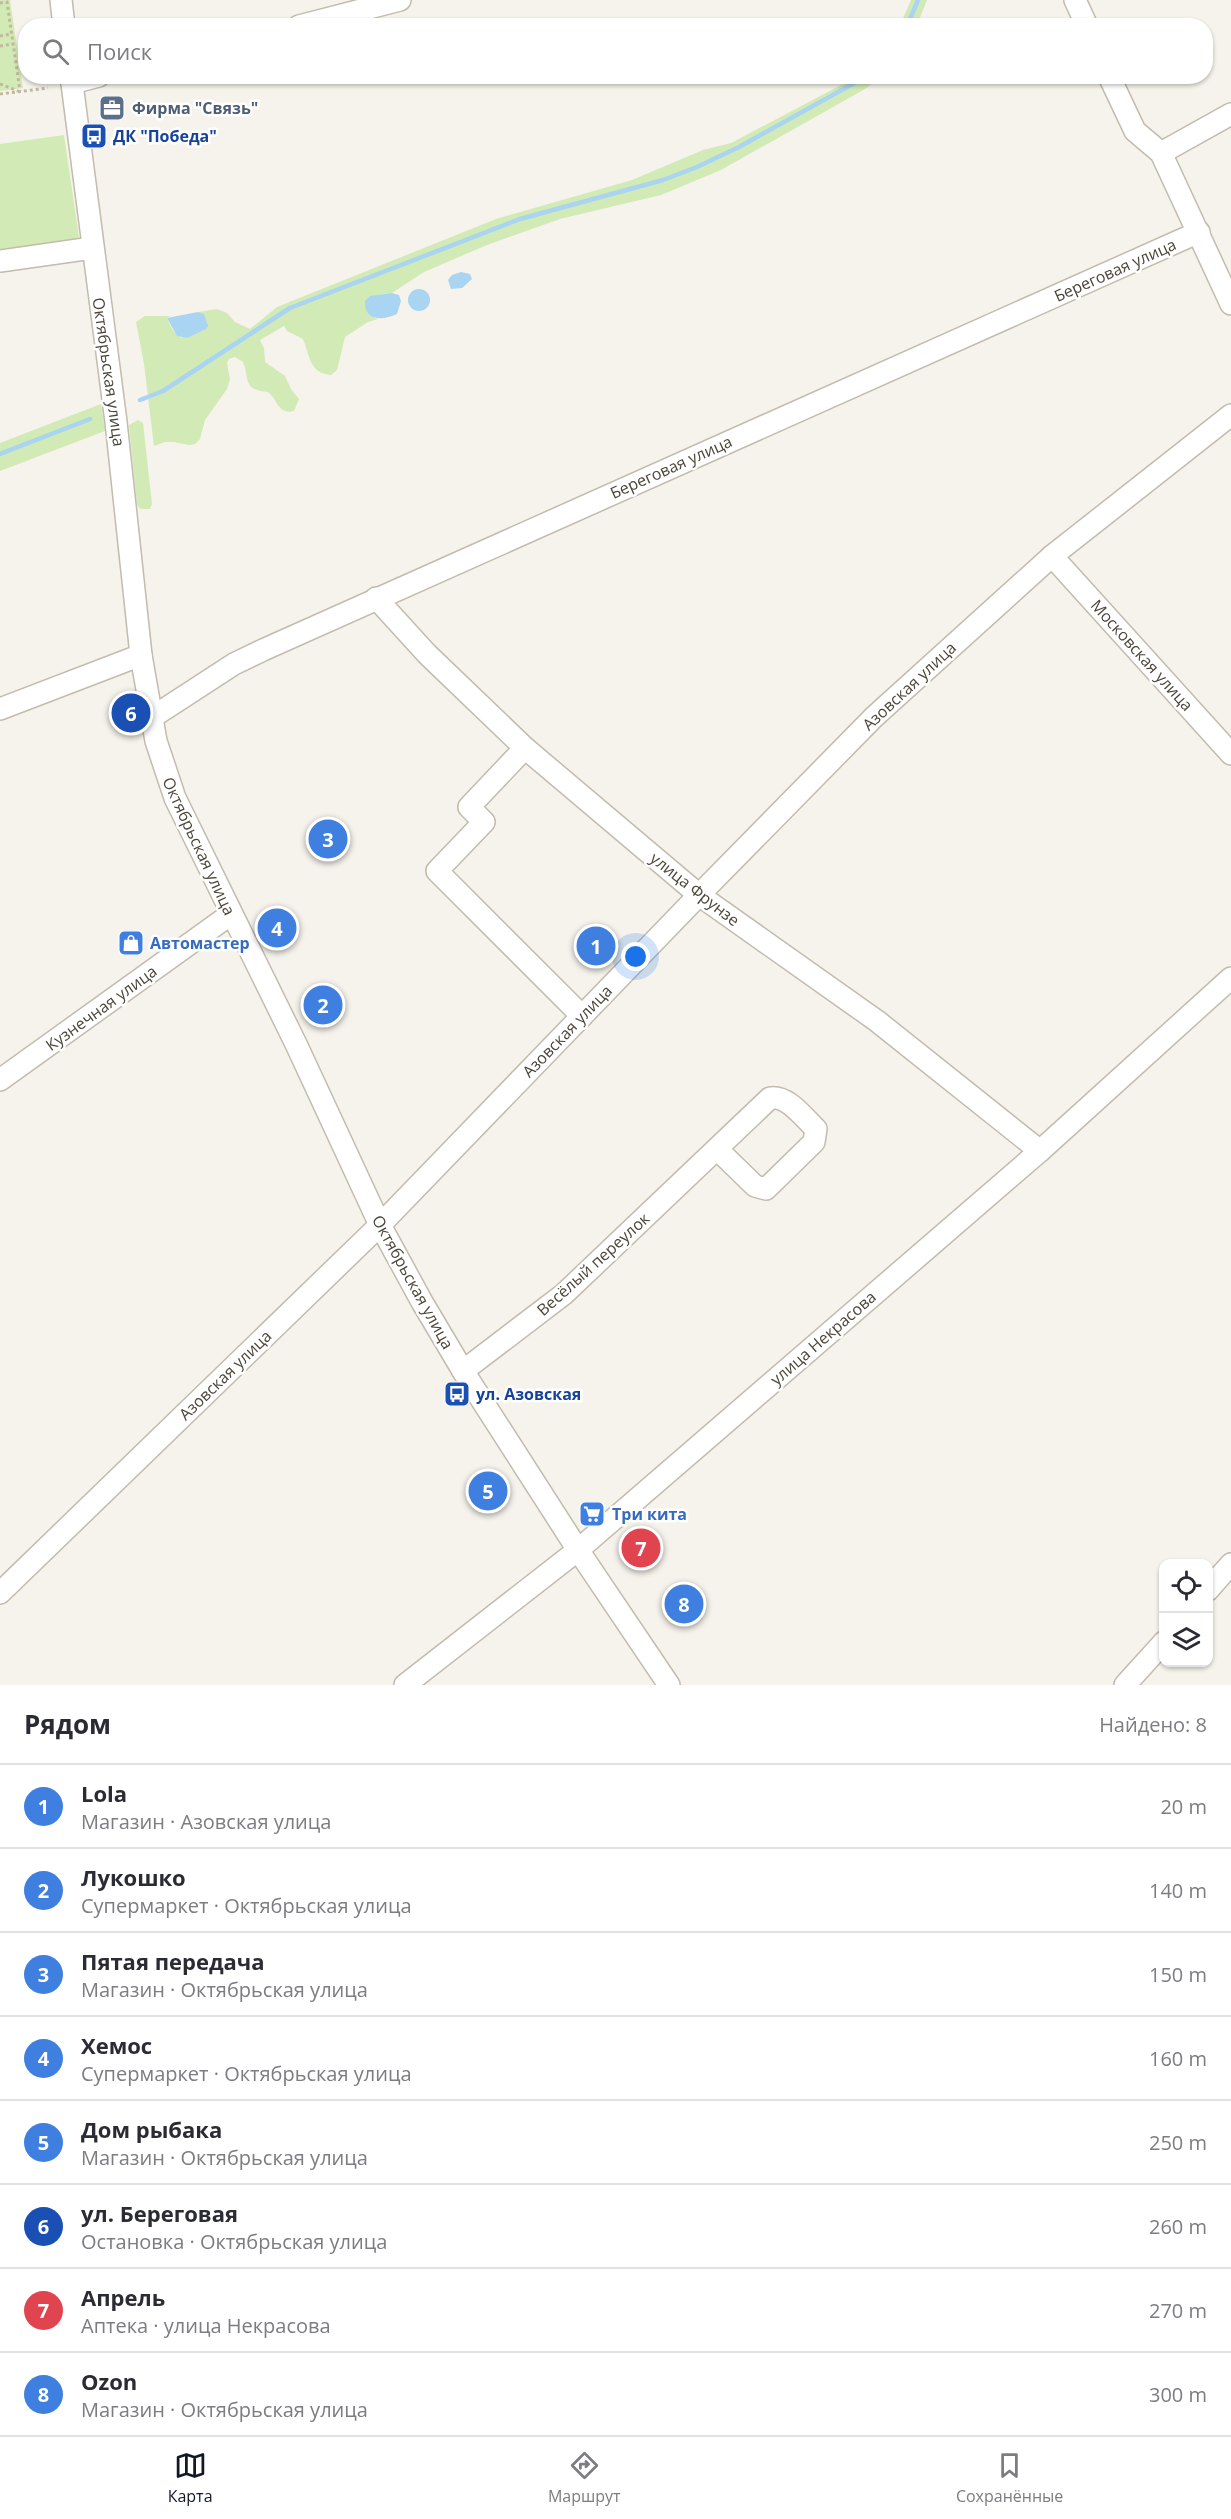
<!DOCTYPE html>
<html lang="ru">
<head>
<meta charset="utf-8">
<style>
  body { margin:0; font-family:"Open Sans",sans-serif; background:#f2f2f3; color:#2b2b33 }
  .controls { position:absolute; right:18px; bottom:18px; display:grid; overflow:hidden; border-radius:12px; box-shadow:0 2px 4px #0004 }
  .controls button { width:54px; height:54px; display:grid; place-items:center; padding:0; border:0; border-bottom:2px solid #e1e1e2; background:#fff; color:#2b2b33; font:30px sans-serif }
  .you { position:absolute; left:636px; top:957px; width:21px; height:21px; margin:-15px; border:4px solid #fff; border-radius:50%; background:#1a73e8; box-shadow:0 0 0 9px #1a73e833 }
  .badge { display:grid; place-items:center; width:39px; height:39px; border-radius:50%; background:#111827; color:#fff; font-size:20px; font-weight:700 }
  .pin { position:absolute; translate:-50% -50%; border:3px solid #fff; box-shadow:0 2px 6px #0006 }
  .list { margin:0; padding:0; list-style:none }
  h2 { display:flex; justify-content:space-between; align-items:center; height:78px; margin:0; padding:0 24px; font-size:26px }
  h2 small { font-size:20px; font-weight:400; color:#7c7c81 }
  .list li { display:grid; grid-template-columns:39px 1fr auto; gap:18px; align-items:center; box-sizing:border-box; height:84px; padding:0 24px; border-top:2px solid #e1e1e2 }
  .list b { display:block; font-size:22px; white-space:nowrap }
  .list p { margin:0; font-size:20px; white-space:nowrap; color:#7c7c81 }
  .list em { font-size:20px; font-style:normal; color:#7c7c81 }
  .icon { flex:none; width:33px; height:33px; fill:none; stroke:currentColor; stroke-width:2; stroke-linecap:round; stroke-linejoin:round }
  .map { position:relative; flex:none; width:1231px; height:1685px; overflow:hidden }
  .search { position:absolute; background:#fff; box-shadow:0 2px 4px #0004; left:18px; right:18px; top:18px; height:66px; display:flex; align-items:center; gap:15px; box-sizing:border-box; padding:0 21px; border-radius:24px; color:#7c7c81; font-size:22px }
  .sheet { height:750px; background:#fff }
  nav { display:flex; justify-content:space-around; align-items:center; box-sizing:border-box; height:84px; border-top:2px solid #e1e1e2; background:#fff; font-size:16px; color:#7c7c81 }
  nav a { display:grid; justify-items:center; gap:3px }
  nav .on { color:#111827 }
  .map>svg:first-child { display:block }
</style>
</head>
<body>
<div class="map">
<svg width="1231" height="1685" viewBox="0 0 1231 1685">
  <rect width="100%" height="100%" fill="#f6f3ec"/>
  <!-- green -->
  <g fill="#d2eab5">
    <path d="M0,0h10l13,88 -23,3z"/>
    <path d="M911,0h16l-10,25h-17z"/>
    <path d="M856,77h25l-16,12 -144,81 -60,25 -101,24 -73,26 -63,27 -32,21 -11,1 -7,24 4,1 -10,3 -23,15 -8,33 -6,5c-22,-2 -21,-19 -28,-36l-16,-8 -3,-5 -24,14 4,8 1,14 20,14 6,13 8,10 -5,12c-16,4 -16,-11 -26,-19 -26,-2 -18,-13 -25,-30l-8,-5 -6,2 -2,4 3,16 -3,10 -22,31 -5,19 -5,5 -6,1 -15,-3h-9l-11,4 -10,-82 -8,-42 9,-6h25l-3,2c3,8 7,16 15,20l22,-24 -6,-2 19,-3 10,4 8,9 15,7 27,-22 219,-88 136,-39 71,-30 28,-7z"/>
    <path d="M64,135l16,109 -80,12v-112z"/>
    <path d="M101,404l4,27 -105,40v-28z"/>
    <path d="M138,420l5,3 9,81 -2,5h-10l-3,-5 -8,-79z"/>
  </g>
  <!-- water -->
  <g fill="#a9d4f2">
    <path d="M461,272l9,2 2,5 -10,9 -11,1 -3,-9 4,-5z"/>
    <circle cx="419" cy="300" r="11"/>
    <path d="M392,293l7,2 2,6 -4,13c-15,7 -33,7 -32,-13l5,-5z"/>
    <path d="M198,312l6,2 4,12 -2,3 -19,9 -10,-2 -10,-18z"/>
  </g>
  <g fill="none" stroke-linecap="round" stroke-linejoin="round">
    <!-- stream -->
    <g stroke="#a9d4f2" stroke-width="4.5">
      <path d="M907,26l11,-26"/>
      <path d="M140,400l23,-9 127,-83 230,-89 143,-39 34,-13 42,-20 128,-71"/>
      <path d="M0,454l90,-35"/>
    </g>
    <!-- minor casing -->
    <g stroke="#c2bbae" stroke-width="24">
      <g id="minor">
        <path d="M61,0l3,26"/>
        <path d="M1075,0l12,26"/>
        <path d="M299,26l101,-26"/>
        <path d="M71,76l45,346 25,233 15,86 19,57 121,246 84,181 42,77 41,69 115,179 91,135"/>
        <path d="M1109,76l26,55 26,22 70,151"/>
        <path d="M72,83l27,-7"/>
        <path d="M1161,153l70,-39"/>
        <path d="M0,261l92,-13"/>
        <path d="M1052,556l179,198"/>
        <path d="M376,598l51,56 98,94 174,147 178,126 163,130"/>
        <path d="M0,709l141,-54"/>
        <path d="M151,718l83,-54 29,-14 936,-418"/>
        <path d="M525,748l-56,59 15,15 -47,49 145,145"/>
        <path d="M0,1080l231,-166"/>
        <path d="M463,1371l101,-77 206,-196c18,-3 34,20 46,31l-2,13 -48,47 -11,-3 -38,-37"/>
        <path d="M1208,1590l23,-26"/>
        <path d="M0,1593l380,-368 319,-330 175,-178 178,-161 179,-141"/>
        <path d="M405,1685l173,-135 462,-399 191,-173"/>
        <path d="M1125,1685l39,-43"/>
      </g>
    </g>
    <!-- path -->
    <g stroke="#c4b79f" stroke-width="3" stroke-dasharray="3 3" stroke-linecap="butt">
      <path d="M0,3l7,-1 13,89"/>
      <path d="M0,36l12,-2"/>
      <path d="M0,46l13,-2"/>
      <path d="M0,84l18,7"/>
      <path d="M0,94l48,-6"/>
    </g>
    <!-- minor -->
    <use href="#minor" stroke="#fff" stroke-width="21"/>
  </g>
  <!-- icons -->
  <defs>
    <g id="office-square" transform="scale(1.35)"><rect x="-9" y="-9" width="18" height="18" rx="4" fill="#5c6f8a" stroke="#fff"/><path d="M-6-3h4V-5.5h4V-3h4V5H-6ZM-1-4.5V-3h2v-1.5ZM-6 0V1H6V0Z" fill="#fff"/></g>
    <g id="bus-square" transform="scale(1.35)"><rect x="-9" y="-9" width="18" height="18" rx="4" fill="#1a4fb4" stroke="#fff"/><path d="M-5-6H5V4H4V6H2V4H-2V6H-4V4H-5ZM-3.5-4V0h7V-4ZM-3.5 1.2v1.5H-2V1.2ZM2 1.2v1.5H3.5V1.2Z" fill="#fff"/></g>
    <g id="shop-square" transform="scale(1.35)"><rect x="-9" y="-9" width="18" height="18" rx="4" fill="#3f7fe0" stroke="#fff"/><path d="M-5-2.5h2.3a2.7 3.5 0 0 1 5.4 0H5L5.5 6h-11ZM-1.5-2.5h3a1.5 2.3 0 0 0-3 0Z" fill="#fff"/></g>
    <g id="supermarket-square" transform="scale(1.35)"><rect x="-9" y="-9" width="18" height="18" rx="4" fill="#3f7fe0" stroke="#fff"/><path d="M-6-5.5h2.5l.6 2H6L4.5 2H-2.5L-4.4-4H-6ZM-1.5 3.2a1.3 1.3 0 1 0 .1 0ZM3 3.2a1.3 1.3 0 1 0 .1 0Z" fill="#fff"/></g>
  </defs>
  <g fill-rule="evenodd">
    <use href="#office-square" x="112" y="108"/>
    <use href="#bus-square" x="94" y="136"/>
    <use href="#shop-square" x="131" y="943"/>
    <use href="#bus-square" x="457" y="1394"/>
    <use href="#supermarket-square" x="592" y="1514"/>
  </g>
  <g text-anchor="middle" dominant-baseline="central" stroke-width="5" stroke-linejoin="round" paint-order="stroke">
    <!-- service labels -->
    <g font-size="16" font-weight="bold" fill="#4e5e75" stroke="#fff" text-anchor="start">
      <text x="132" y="108">Фирма "Связь"</text>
    </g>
    <!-- transit labels -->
    <g font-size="16" font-weight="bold" fill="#164399" stroke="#fff" text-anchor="start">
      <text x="113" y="136">ДК "Победа"</text>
      <text x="476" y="1394">ул. Азовская</text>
    </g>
    <!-- street labels -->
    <g font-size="16" fill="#4b4439" stroke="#fff">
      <text transform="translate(1115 270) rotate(-24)">Береговая улица</text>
      <text transform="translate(109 372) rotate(82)">Октябрьская улица</text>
      <text transform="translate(671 467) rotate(-24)">Береговая улица</text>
      <text transform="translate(1142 655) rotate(48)">Московская улица</text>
      <text transform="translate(909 686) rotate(-43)">Азовская улица</text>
      <text transform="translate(199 846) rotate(65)">Октябрьская улица</text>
      <text transform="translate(695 889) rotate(38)">улица Фрунзе</text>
      <text transform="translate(101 1008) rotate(-36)">Кузнечная улица</text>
      <text transform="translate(567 1031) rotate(-46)">Азовская улица</text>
      <text transform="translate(593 1264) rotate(-42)">Весёлый переулок</text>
      <text transform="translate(413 1282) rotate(61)">Октябрьская улица</text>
      <text transform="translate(823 1338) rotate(-41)">улица Некрасова</text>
      <text transform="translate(225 1375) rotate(-44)">Азовская улица</text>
    </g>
    <!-- shop labels -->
    <g font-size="16" font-weight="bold" fill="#366cbe" stroke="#fff" text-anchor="start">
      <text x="150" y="943">Автомастер</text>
      <text x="612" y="1514">Три кита</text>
    </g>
  </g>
</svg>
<div class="controls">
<button><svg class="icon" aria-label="locate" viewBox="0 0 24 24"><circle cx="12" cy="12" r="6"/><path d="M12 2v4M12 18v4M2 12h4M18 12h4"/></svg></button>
<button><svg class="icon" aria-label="layers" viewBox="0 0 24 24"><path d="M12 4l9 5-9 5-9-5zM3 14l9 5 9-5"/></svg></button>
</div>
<div class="you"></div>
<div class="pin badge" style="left:596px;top:946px;background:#3f7fe0">1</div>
<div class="pin badge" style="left:323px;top:1005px;background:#3f7fe0">2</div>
<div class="pin badge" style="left:328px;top:839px;background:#3f7fe0">3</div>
<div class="pin badge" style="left:277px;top:928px;background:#3f7fe0">4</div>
<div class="pin badge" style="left:488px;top:1491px;background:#3f7fe0">5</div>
<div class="pin badge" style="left:131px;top:713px;background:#1a4fb4">6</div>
<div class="pin badge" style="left:641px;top:1548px;background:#e0444e">7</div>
<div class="pin badge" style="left:684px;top:1604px;background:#3f7fe0">8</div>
<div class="search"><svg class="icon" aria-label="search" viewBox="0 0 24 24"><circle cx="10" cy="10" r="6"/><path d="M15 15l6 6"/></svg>Поиск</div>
</div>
<section class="sheet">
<h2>Рядом<small>Найдено: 8</small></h2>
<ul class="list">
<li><span class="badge" style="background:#3f7fe0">1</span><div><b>Lola</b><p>Магазин · Азовская улица</p></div><em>20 m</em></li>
<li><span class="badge" style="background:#3f7fe0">2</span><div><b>Лукошко</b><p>Супермаркет · Октябрьская улица</p></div><em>140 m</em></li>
<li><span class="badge" style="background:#3f7fe0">3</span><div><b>Пятая передача</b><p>Магазин · Октябрьская улица</p></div><em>150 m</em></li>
<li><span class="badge" style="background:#3f7fe0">4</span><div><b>Хемос</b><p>Супермаркет · Октябрьская улица</p></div><em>160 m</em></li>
<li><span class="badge" style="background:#3f7fe0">5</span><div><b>Дом рыбака</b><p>Магазин · Октябрьская улица</p></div><em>250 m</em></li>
<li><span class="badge" style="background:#1a4fb4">6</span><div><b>ул. Береговая</b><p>Остановка · Октябрьская улица</p></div><em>260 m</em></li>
<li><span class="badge" style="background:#e0444e">7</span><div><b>Апрель</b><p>Аптека · улица Некрасова</p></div><em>270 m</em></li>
<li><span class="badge" style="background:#3f7fe0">8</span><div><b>Ozon</b><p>Магазин · Октябрьская улица</p></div><em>300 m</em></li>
</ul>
</section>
<nav>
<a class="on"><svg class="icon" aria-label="map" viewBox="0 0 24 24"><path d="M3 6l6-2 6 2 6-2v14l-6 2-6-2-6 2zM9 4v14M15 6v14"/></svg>Карта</a>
<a><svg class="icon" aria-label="directions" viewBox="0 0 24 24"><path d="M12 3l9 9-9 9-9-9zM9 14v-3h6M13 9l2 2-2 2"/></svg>Маршрут</a>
<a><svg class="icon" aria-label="saved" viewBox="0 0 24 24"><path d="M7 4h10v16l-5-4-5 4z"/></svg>Сохранённые</a>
</nav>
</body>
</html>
